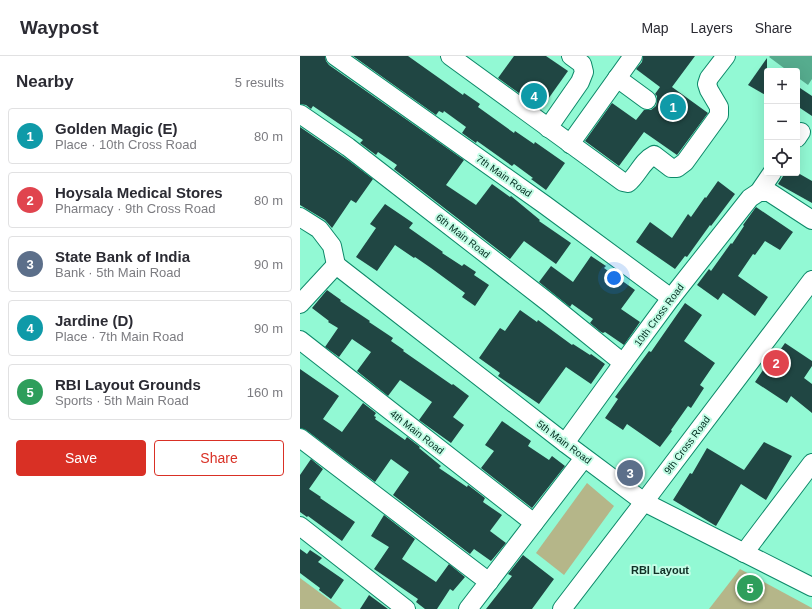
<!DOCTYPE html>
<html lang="en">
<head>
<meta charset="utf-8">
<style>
  body { margin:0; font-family:Arial,sans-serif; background:#f2f2f3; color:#2b2b33 }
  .controls { position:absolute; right:12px; top:12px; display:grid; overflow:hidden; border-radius:4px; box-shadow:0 4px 16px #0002 }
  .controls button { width:36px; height:36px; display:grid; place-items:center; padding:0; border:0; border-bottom:1px solid #e1e1e2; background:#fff; color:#2b2b33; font:20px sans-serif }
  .you { position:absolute; left:314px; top:222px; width:14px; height:14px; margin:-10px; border:3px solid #fff; border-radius:50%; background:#1a73e8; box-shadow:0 0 0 6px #1a73e833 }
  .badge { display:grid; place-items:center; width:26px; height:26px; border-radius:50%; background:#d93025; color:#fff; font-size:13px; font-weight:700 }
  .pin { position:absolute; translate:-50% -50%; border:2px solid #fff; box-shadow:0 1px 4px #0006 }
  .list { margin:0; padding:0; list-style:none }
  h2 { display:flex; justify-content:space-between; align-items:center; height:52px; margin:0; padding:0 16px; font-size:17px }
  h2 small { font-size:13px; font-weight:400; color:#7c7c81 }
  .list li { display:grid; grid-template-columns:26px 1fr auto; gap:12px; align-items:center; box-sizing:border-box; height:56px; margin:0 8px 8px; padding:0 8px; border:1px solid #e1e1e2; border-radius:4px }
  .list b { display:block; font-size:15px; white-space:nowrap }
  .list p { margin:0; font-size:13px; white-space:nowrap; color:#7c7c81 }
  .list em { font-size:13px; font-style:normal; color:#7c7c81 }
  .actions { display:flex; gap:8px; padding:12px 16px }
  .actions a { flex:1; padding:9px 0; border:1px solid #d93025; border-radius:4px; text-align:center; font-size:14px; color:#d93025 }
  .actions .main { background:#d93025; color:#fff }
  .icon { flex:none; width:22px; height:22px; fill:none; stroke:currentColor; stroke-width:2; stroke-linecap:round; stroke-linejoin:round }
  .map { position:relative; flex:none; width:512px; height:553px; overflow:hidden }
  header { display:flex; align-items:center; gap:24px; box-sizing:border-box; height:56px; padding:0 20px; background:#fff; border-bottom:1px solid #e1e1e2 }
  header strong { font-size:19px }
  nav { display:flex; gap:22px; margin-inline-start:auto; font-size:14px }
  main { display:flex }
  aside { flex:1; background:#fff }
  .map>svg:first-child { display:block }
</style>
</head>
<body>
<header>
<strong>Waypost</strong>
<nav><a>Map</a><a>Layers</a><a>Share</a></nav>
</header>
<main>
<aside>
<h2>Nearby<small>5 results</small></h2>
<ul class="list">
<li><span class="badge" style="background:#0f9aa8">1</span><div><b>Golden Magic (E)</b><p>Place · 10th Cross Road</p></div><em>80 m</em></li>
<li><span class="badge" style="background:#e0444e">2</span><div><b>Hoysala Medical Stores</b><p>Pharmacy · 9th Cross Road</p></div><em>80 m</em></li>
<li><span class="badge" style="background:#5c6f8a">3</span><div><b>State Bank of India</b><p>Bank · 5th Main Road</p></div><em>90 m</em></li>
<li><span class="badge" style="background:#0f9aa8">4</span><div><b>Jardine (D)</b><p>Place · 7th Main Road</p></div><em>90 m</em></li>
<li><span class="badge" style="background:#2e9e5b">5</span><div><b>RBI Layout Grounds</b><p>Sports · 5th Main Road</p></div><em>160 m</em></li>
</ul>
<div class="actions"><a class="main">Save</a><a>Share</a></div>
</aside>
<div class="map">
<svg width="512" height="553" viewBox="0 0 512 553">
  <rect width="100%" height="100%" fill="#92f9d4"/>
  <!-- green -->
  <g fill="#b5b689">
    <path d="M287,427l27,23 -50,69 -28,-22z"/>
    <path d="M440,513l72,39v1h-103z"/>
    <path d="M0,522l42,31h-42z"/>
  </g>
  <!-- water -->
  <path fill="#56ac8e" d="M470,0h42v23l-4,6 -11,-8v-6h-9l-19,-14z"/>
  <!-- building -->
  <g fill="#204643">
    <path d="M0,0h25l1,5 3,4 135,95 -18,25 30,20 16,-21 18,13 1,-1 29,24 -1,1 32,22 -15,21 -32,-23 -14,18 -116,-90 3,-4 -19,-13 -2,3 -16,-12 3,-3 -50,-34 -2,3 -5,-4 -6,-1z"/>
    <path d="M53,0h55l55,39 1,-2 16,11 -2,3 36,26 1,-2 19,13 1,-2 30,21 -19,27 -15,-11 2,-1 -19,-14 -2,2 -35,-25 -1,2 -14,-10 4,-6 -22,-16 -1,2 -4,-2 -3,4z"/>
    <path d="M214,0h32l22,15 -27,38 -43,-31z"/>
    <path d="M343,0h52l-23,31 36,26 -31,42 -33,-23 -25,34 -34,-25 27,-38 24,17 8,-10h7l5,-4 1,-5v-5l-2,-2 5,-7 -24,-18 6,-7z"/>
    <path d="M467,2v38l-19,-11z"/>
    <path d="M497,30l15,10v20l-15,-10z"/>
    <path d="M0,71l48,33 25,19 -17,24 -5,-3 -19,28 -7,-8 -25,-15z"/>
    <path d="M485,117h13l14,8v22l-34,-19z"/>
    <path d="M418,125l17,13 -24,32 -1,-1 -23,32 -2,-1 -10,13 -39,-27 14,-20 22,16 16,-24 3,3 14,-20 1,1z"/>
    <path d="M85,148l28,19 -4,5 34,24 -1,1 20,13 2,-2 12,8 -2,3 15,10 -14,21 -13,-9 3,-4 -34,-25 -16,-11 -1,1 -19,-13 -18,26 -21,-14 20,-29 -6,-4z"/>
    <path d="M456,151l37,25 -13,18 -15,-9 -10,14 -2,-1 -15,22 30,21 -13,19 -32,-23 -5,7 -21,-15 12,-16 2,2 20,-28 1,1 12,-18 -1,-1z"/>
    <path d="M291,200l15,10 -2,2 31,22 -14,19 19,13 -16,23 -19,-13 -2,1 -2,-1 -11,-9 3,-4 -21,-15 -2,3 -31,-25 12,-16 22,16z"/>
    <path d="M27,234l14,10 -1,1 30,20 -1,1 24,16 -2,3 13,9 -1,1 49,34 1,-1 16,12 -16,21 11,8 -13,18 -32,-23 13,-18 -32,-22 -12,16 -31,-25 14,-19 -19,-13 -13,18 -14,-10 13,-19 -10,-6 1,-1 -17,-13z"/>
    <path d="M385,247l17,12 -18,26 31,22 -15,22 4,3 -13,20 -3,-2 -17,24 1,1 -12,16 -33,-23 -4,6 -18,-12 13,-19 -3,-2 34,-46 2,1z"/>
    <path d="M220,254l17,12 1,-2 34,25 1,-1 17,11 1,-1 14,10 -14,20 -25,-17 -27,37 -41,-28 2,-3 -21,-15 21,-30 5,3z"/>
    <path d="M485,287l27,18v5l-8,12 8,6v29l-21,-17 -4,7 -32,-21 12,-18 2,2z"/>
    <path d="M0,313l39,27 -16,23 19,13 21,-29 13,10 -2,3 2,1 -1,2 30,21 2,-3 13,10 -1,1 22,18 -2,2 28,19 1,-2 17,13 -2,4 19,13 -12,16 16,12 -15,18 -17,-12 -4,5 -77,-59 16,-23 -18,-13 -16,23 -69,-52 -6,-2z"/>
    <path d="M202,365l29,20 -3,5 21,14 3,-4 13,10 -33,42 -51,-40 13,-17 -9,-6z"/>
    <path d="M464,386l28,14 -26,44 -25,-16 -25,42 -43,-26 17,-27 2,1 15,-26 37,22z"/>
    <path d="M11,403l12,10 -14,20 12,8 -1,1 35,24 -13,19 -34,-25 -1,1 -7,-5v-37z"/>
    <path d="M84,459l31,24 -13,20 34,23 13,-18 16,13 -12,14 -3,-2 -13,20h-12l-9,-7 2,-3 -44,-30 15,-22 -18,-11z"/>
    <path d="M0,493l7,5 3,-4 12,8 -4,4 26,18 -13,19 -12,-9 1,-2 -20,-15z"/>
    <path d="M223,499l31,24 -22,30h-46l26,-33 -4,-2z"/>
    <path d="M69,539l19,14h-28z"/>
  </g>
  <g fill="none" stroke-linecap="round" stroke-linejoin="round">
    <!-- minor casing -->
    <g stroke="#0d8969" stroke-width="20">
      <g id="minor">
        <path d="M35,0l210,149 126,93"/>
        <path d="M150,0l173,126 5,1c10,-8 14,-22 26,-28l17,13h6l8,-6 34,-47v-8l-10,-17 -2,-6 2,-6 17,-22"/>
        <path d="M317,22l30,22"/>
        <path d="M0,58l48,33 201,156 74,60"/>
        <path d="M248,72l32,-46 4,-10 -2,-8 -11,-8"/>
        <path d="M497,82l4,-6"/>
        <path d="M270,88l63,-88"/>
        <path d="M459,136h10l43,28"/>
        <path d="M0,161l19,12 13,17 4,19"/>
        <path d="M36,209l229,178 79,59 168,85"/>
        <path d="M0,248l36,-39"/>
        <path d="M0,284l234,183"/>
        <path d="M0,382l189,144"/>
        <path d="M265,387l58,-80 48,-65 79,-100 9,-6 13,-19"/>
        <path d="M0,470l106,83"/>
        <path d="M444,497l68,-90"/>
        <path d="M168,553l116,-151"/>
        <path d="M262,553l82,-107 168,-222"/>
      </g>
    </g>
    <!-- minor -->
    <use href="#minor" stroke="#fff" stroke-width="18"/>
  </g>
  <g text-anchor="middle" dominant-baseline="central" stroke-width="4" stroke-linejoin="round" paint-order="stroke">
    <!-- street labels -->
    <g font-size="10" fill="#002c1f" stroke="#c3fde6">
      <text transform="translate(204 120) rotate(35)">7th Main Road</text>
      <text transform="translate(163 180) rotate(38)">6th Main Road</text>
      <text transform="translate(359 259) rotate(-53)">10th Cross Road</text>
      <text transform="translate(117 376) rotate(38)">4th Main Road</text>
      <text transform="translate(264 386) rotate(37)">5th Main Road</text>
      <text transform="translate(387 389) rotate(-53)">9th Cross Road</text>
    </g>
    <!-- neighbourhood labels -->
    <g font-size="11" font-weight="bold" fill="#0f3026" stroke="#c3fde6">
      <text x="360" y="514">RBI Layout</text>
    </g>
  </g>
</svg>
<div class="controls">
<button>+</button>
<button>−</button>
<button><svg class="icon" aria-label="locate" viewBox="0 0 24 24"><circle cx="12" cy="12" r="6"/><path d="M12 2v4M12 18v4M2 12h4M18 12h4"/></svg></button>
</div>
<div class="you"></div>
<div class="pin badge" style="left:373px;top:51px;background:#0f9aa8">1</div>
<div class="pin badge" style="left:476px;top:307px;background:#e0444e">2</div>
<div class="pin badge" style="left:330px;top:417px;background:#5c6f8a">3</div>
<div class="pin badge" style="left:234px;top:40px;background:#0f9aa8">4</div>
<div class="pin badge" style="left:450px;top:532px;background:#2e9e5b">5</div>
</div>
</main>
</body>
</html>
